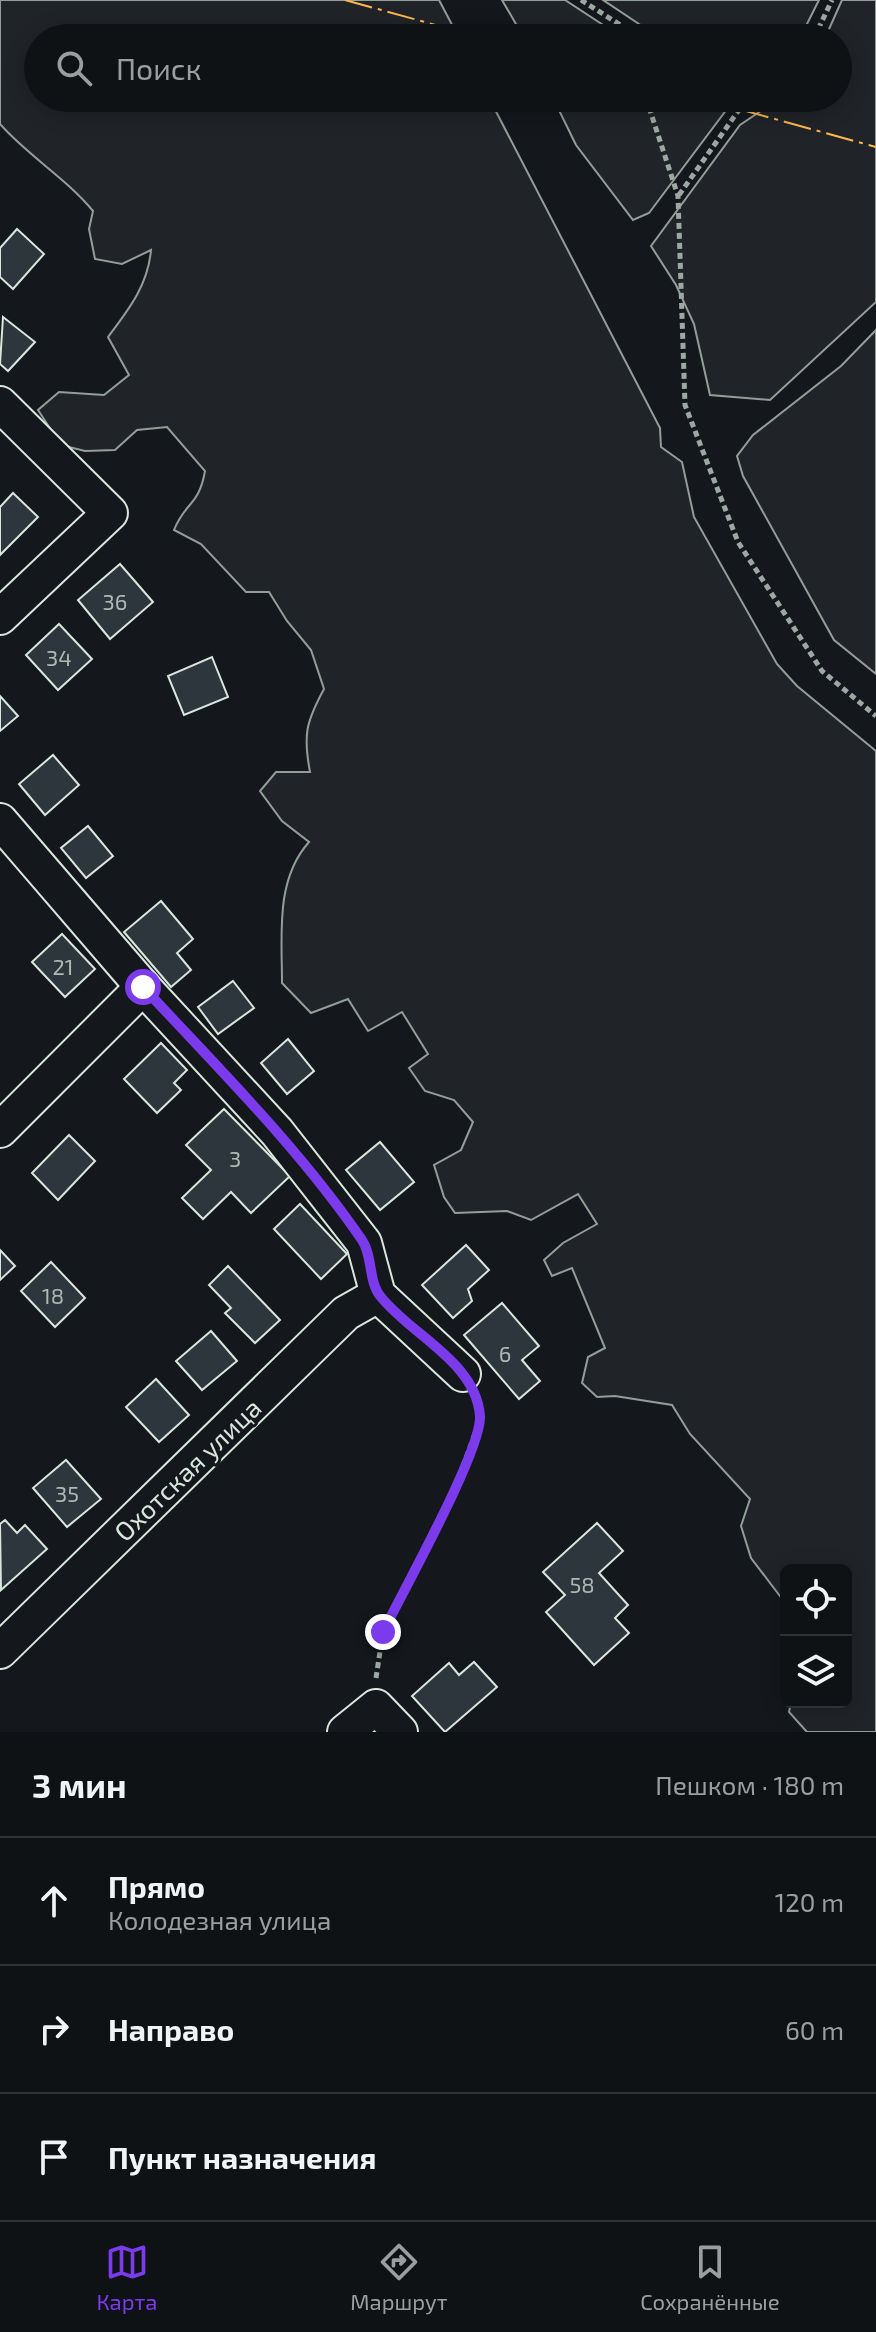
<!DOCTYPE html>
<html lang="ru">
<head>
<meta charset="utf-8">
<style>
  body { margin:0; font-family:"Exo 2",sans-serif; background:#1d2022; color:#f1f3f6 }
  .controls { position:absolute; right:24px; bottom:24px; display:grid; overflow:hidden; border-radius:12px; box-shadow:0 4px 20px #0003 }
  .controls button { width:72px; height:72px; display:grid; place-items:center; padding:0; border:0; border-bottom:2px solid #2f3234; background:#0f1215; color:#f1f3f6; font:40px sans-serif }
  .stop { position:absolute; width:24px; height:24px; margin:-18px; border:6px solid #7c3aed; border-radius:50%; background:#fff }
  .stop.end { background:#7c3aed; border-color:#fff; box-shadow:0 2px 8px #0008 }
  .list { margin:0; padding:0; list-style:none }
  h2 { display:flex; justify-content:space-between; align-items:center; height:104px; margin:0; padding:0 32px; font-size:34px }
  h2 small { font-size:26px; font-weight:400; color:#9b9ea0 }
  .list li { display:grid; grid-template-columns:52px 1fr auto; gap:24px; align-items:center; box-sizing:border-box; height:128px; padding:0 32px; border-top:2px solid #2f3234 }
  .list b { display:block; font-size:30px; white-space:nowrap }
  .list p { margin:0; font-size:26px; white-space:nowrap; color:#9b9ea0 }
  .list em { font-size:26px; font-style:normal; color:#9b9ea0 }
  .icon { flex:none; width:44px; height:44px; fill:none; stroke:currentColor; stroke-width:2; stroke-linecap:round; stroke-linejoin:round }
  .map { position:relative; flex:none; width:876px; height:1732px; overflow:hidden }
  .search { position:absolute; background:#0f1215; box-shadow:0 4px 20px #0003; left:24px; right:24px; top:24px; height:88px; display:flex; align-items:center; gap:20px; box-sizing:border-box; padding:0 28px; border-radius:44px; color:#9b9ea0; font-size:30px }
  .sheet { height:488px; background:#0f1215 }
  nav { display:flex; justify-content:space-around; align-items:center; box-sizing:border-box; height:112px; border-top:2px solid #2f3234; background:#0f1215; font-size:22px; color:#9b9ea0 }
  nav a { display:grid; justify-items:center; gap:4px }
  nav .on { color:#7c3aed }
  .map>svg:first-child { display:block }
</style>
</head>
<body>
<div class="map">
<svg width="876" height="1732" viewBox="0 0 876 1732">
  <rect width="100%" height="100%" fill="#14181c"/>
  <!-- green -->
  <g fill="#202428" stroke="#939e99" stroke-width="2">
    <path d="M0,0h439l20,38h-421v60h451l171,330 1,19 21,15 12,55 83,147 20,22 79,65v981h-69l-18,-20 2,-10h55v-132h-60v34l-35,-46 -10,-32 9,-27 -60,-65 -18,-29 -57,-9 -18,1 -15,-14 6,-26 17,-9 -33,-80 -20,8 -8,-16 19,-17 34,-19 -19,-30 -47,26 -24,-9 -52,2 -11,-16 -10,-32 27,-15 12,-28 -19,-22 -29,-9 -16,-23 19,-14 -26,-42 -34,19 -20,-32 -37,14 -29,-30c0,-48 -7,-103 27,-141l-27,-21 -22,-30 16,-19h34c-7,-37 -4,-50 14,-83l-13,-39 -24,-29 -18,-29h-23l-45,-48 -27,-14c11,-28 25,-24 31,-59l-38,-44 -30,3 -22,20 -30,1 -24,-6 -23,-35 21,-18 45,3 25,-20 -21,-38c21,-28 40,-52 43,-87l-29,14 -27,-5 -6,-30 4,-18c-27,-33 -65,-55 -93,-87z"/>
    <path d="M502,0h63l58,38h-99z"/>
    <path d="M603,0h216l-19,38h-140z"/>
    <path d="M842,0h34v302l-106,98 -60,-5 -16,-71 -18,-39 -25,-39 89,-121 40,-27h58v-60h-13z"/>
    <path d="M553,98h155l22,7 -81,108 -16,7 -57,-75z"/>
    <path d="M876,330v344l-42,-34 -91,-164 -6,-20 16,-21 88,-69z"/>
  </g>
  <!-- building -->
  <g fill="#2c363c" stroke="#d8e6dc" stroke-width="2">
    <path d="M17,229l27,25 -31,35 -13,-12v-29z"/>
    <path d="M3,317l32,25 -27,29 -8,-7z"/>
    <path d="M13,493l25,24 -38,38v-48z"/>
    <path d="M120,564l33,38 -43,37 -32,-39z"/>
    <path d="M59,624l33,35 -34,31 -32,-35z"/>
    <path d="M212,657l16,40 -44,18 -16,-39z"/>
    <path d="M0,696l18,20 -18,15z"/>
    <path d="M53,755l26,30 -34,30 -26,-31z"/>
    <path d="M88,826l25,30 -27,22 -25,-30z"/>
    <path d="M161,901l32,38 -16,14 14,17 -20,17 -47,-55z"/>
    <path d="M62,934l33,35 -30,28 -33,-35z"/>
    <path d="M233,981l21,27 -36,26 -20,-27z"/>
    <path d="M288,1039l26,32 -27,23 -26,-31z"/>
    <path d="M161,1043l26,27 -13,13 7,7 -24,23 -33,-34z"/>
    <path d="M224,1109l66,67 -39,37 -20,-21 -28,27 -21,-21 29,-28 -25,-25z"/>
    <path d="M69,1135l26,26 -37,39 -26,-27z"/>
    <path d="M380,1142l34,40 -34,28 -34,-40z"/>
    <path d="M300,1204l47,50 -26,25 -47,-50z"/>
    <path d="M466,1245l23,25 -21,19 4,12 -19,17 -31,-33z"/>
    <path d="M0,1250l15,16 -15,14z"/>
    <path d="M51,1262l34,36 -30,29 -34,-36z"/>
    <path d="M228,1266l52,54 -25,23 -30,-30 6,-5 -22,-23z"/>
    <path d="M502,1303l37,43 -17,14 18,21 -21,18 -55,-64z"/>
    <path d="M211,1331l26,30 -35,29 -26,-29z"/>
    <path d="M156,1379l33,36 -30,27 -33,-35z"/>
    <path d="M66,1460l35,39 -34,28 -34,-39z"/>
    <path d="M5,1520l12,13 8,-8 22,24 -46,41 -1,-66z"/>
    <path d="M597,1523l26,28 -24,22 29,32 -13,13 14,15 -35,32 -48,-53 19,-17 -22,-23z"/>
    <path d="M474,1662l23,25 -52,45 -33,-36 37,-33 10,12z"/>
  </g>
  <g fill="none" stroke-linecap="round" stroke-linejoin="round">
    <!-- minor casing -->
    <g stroke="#d8e6dc" stroke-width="38">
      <g id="minor">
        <path d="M0,404l110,109 -110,104"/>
        <path d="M0,821l143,166 134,145 87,111 14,52 85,79"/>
        <path d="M0,1130l143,-143"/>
        <path d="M0,1651l346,-338 32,-18"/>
        <path d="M345,1732l31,-25 24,25"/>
      </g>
    </g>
    <!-- path -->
    <g stroke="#9da8a2" stroke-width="5" stroke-dasharray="6 4" stroke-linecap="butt">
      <path d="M581,0l41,26 4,12"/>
      <path d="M622,26l19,12"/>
      <path d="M814,38l18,-38"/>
      <path d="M646,98l32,98 7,209 53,137 84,129 54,45"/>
      <path d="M729,98l12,9"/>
      <path d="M679,195l62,-88 16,-9"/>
      <path d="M376,1678l7,-46 74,-149 20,-55 3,-8 -3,-21"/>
    </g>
    <!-- minor -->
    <use href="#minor" stroke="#14181c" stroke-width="34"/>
    <!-- power -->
    <g stroke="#ffb74d" stroke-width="2" stroke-dasharray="28 6 4 6" stroke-linecap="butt">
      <path d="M345,0l138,38"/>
      <path d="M699,98l177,49"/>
    </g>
  </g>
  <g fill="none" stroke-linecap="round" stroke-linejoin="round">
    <!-- route -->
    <path stroke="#7c3aed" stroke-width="10" d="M143,987c75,81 156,161 219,253 11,16 6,42 19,57 30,38 95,65 99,119 2,34 -78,177 -97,216"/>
  </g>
  <g text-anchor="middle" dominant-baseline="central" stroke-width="6" stroke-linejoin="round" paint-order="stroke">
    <!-- number labels -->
    <g font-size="22" fill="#adbab4">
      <text x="115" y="601">36</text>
      <text x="59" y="657">34</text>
      <text x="63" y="966">21</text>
      <text x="235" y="1158">3</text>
      <text x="53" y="1295">18</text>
      <text x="505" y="1353">6</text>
      <text x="67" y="1493">35</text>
      <text x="582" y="1584">58</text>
    </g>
    <!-- street labels -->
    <g font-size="26" fill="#d8e6dc" stroke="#14181c">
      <text transform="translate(187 1469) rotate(-44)">Охотская улица</text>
    </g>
  </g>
</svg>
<div class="controls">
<button><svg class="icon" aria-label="locate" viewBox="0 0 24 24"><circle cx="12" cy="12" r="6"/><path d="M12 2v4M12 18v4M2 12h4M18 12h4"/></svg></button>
<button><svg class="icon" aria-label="layers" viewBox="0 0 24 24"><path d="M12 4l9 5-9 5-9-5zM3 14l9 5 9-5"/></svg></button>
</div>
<div class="stop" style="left:143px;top:987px"></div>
<div class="stop end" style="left:383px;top:1632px"></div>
<div class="search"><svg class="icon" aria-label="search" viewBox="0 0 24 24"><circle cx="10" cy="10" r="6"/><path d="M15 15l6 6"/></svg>Поиск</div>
</div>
<section class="sheet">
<h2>3 мин<small>Пешком · 180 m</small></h2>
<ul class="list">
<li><svg class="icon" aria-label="ahead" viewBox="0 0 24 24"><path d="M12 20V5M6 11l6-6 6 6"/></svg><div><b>Прямо</b><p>Колодезная улица</p></div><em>120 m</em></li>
<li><svg class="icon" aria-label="right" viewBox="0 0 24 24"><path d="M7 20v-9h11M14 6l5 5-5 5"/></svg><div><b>Направо</b></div><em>60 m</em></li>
<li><svg class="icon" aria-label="arrive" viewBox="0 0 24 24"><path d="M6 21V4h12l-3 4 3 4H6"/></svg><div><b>Пункт назначения</b></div></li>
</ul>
</section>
<nav>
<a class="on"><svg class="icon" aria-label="map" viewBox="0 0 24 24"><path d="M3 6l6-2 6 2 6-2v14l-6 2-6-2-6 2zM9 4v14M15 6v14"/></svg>Карта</a>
<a><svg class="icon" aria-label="directions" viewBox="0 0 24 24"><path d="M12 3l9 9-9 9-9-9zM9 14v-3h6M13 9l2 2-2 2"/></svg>Маршрут</a>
<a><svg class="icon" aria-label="saved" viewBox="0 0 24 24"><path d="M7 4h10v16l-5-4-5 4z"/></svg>Сохранённые</a>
</nav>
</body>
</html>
